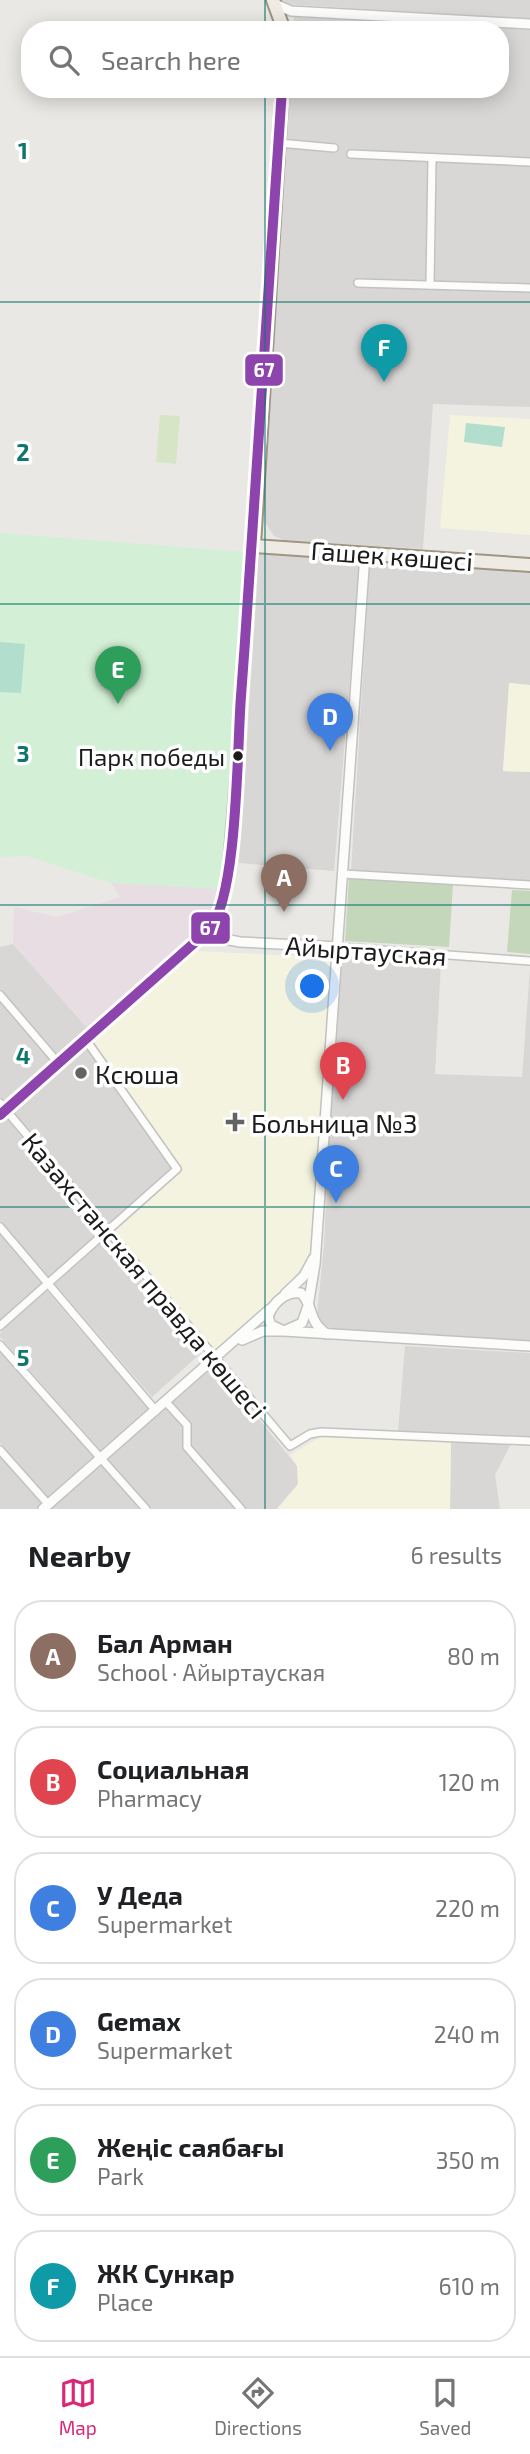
<!DOCTYPE html>
<html lang="en">
<head>
<meta charset="utf-8">
<style>
  body { margin:0; font-family:"Exo 2",sans-serif; background:#f2f2f2; color:#202124 }
  .you { position:absolute; left:313px; top:987px; width:24px; height:24px; margin:-18px; border:5px solid #fff; border-radius:50%; background:#1a73e8; box-shadow:0 0 0 10px #1a73e833 }
  .badge { display:grid; place-items:center; width:46px; height:46px; border-radius:50%; background:#db2777; color:#fff; font-size:23px; font-weight:700 }
  .pin { position:absolute; translate:-50% -58px; filter:drop-shadow(0 2px 4px #0008) }
  .pin::after { content:''; position:absolute; top:37px; width:24px; height:21px; background:inherit; clip-path:polygon(0 0,100% 0,50% 100%) }
  .list { margin:0; padding:0; list-style:none }
  h2 { display:flex; justify-content:space-between; align-items:center; height:91px; margin:0; padding:0 28px; font-size:30px }
  h2 small { font-size:23px; font-weight:400; color:#757577 }
  .list li { display:grid; grid-template-columns:46px 1fr auto; gap:21px; align-items:center; box-sizing:border-box; height:112px; margin:0 14px 14px; padding:0 14px; border:2px solid #e0e0e0; border-radius:28px }
  .list b { display:block; font-size:26px; white-space:nowrap }
  .list p { margin:0; font-size:23px; white-space:nowrap; color:#757577 }
  .list em { font-size:23px; font-style:normal; color:#757577 }
  .icon { flex:none; width:38px; height:38px; fill:none; stroke:currentColor; stroke-width:2; stroke-linecap:round; stroke-linejoin:round }
  .map { position:relative; flex:none; width:530px; height:1509px; overflow:hidden }
  .search { position:absolute; background:#fff; box-shadow:0 4px 18px #0003; left:21px; right:21px; top:21px; height:77px; display:flex; align-items:center; gap:18px; box-sizing:border-box; padding:0 24px; border-radius:28px; color:#757577; font-size:26px }
  .sheet { height:847px; background:#fff }
  nav { display:flex; justify-content:space-around; align-items:center; box-sizing:border-box; height:98px; border-top:2px solid #e0e0e0; background:#fff; font-size:19px; color:#757577 }
  nav a { display:grid; justify-items:center; gap:4px }
  nav .on { color:#db2777 }
  .map>svg:first-child { display:block }
</style>
</head>
<body>
<div class="map">
<svg width="530" height="1509" viewBox="0 0 530 1509">
  <rect width="100%" height="100%" fill="#eae8e4"/>
  <!-- residential -->
  <g fill="#d9d7d5">
    <path d="M281,0h249v19l-247,-15z"/>
    <path d="M294,17l236,13v377l-97,-3 -10,145 -139,-9 -10,-4 -8,-12 -3,-19 26,-416h211v-59h-207z"/>
    <path d="M259,553l101,7 -26,311 -95,-8z"/>
    <path d="M370,561l160,12v112l-20,-2 -7,88 27,1v110l-179,-11z"/>
    <path d="M13,944l77,87 -30,27 -60,-69v-42z"/>
    <path d="M339,947l102,16 -6,111 87,3 8,-109v373l-191,-10 -19,-8 -3,-8 7,-70z"/>
    <path d="M0,1002l54,61 -47,42 -7,-8z"/>
    <path d="M86,1044l87,122 -65,58 -96,-113z"/>
    <path d="M5,1116l97,115 -54,47 -48,-57v-100z"/>
    <path d="M0,1234l42,50 -42,37z"/>
    <path d="M107,1237l94,116 -49,44 -97,-113z"/>
    <path d="M47,1291l103,120 -48,41 -102,-115v-4z"/>
    <path d="M405,1346l125,7v83l-132,-5z"/>
    <path d="M0,1352l95,106 -47,41 -48,-56z"/>
    <path d="M215,1365l82,101 1,18 -21,25h-31l-56,-64 -1,-21 -18,-20z"/>
    <path d="M167,1407l18,21 -3,13 2,8 53,60h-85l-44,-50z"/>
    <path d="M451,1442l60,2 -16,31 5,34h-50z"/>
    <path d="M0,1456l42,48 -6,5h-36z"/>
    <path d="M101,1465l39,44h-89z"/>
  </g>
  <!-- industrial -->
  <path fill="#e7dde2" d="M111,883l111,6 -9,23 -25,31 -98,88 -77,-87 1,-37 43,10 63,-20z"/>
  <!-- education -->
  <g fill="#f3f3df">
    <path d="M450,415l80,4v116l-90,-7z"/>
    <path d="M509,683l21,2v87l-27,-1z"/>
    <path d="M197,951l134,7 -21,297 -17,24 -78,73 -100,-120 68,-62 -90,-130z"/>
    <path d="M320,1437l131,5 -1,67h-173l21,-25 -1,-18 -7,-11z"/>
  </g>
  <!-- grass -->
  <path fill="#d5e5c5" d="M160,415l20,1 -4,48 -20,-2z"/>
  <!-- forest -->
  <g fill="#c4d7bb">
    <path d="M349,878l104,6 -4,63 -104,-6z"/>
    <path d="M512,890l18,1v63l-23,-2z"/>
  </g>
  <!-- park -->
  <path fill="#d3efd5" d="M0,533l246,19 -24,337 -111,-6 -84,-27 -27,1z"/>
  <!-- pitch -->
  <g fill="#b2dece">
    <path d="M466,423l39,4 -3,20 -38,-5z"/>
    <path d="M0,642l25,2 -4,49 -21,-1z"/>
  </g>
  <g fill="none" stroke-linecap="round" stroke-linejoin="round">
    <!-- minor casing -->
    <g stroke="#c2c2c0" stroke-width="10">
      <g id="minor">
        <path d="M279,143l55,5"/>
        <path d="M351,154l179,8"/>
        <path d="M358,283l172,5"/>
        <path d="M430,285l2,-126"/>
        <path d="M343,874l187,11"/>
        <path d="M339,947l191,14"/>
        <path d="M0,995l59,69"/>
        <path d="M0,1103l290,343 20,-12 11,-2 209,9"/>
        <path d="M0,1227l156,184"/>
        <path d="M0,1326l177,-157 -91,-129"/>
        <path d="M0,1345l146,164"/>
        <path d="M166,1402l21,23v22l54,62"/>
        <path d="M0,1450l48,54"/>
      </g>
    </g>
    <!-- tertiary casing -->
    <g stroke="#c2c2c0" stroke-width="12">
      <g id="tertiary">
        <path d="M275,4l16,7 239,13"/>
        <path d="M203,935l37,7 99,5"/>
        <path d="M0,1115l206,-183 13,-17 7,-28 28,-341"/>
        <path d="M285,1294l19,-18 9,-17"/>
        <path d="M327,1334c-20,-13 -13,-29 -26,-41 -15,-2 -28,9 -33,24l3,8 13,6 18,-8 6,-17 7,-42 50,-710"/>
        <path d="M242,1340l21,-9h21l246,15"/>
        <path d="M43,1509l227,-200"/>
      </g>
    </g>
    <!-- primary casing -->
    <g stroke="#9e9683" stroke-width="16">
      <g id="primary">
        <path d="M273,0l11,30"/>
        <path d="M282,89l-28,457 276,19"/>
      </g>
    </g>
    <!-- minor -->
    <use href="#minor" stroke="#fcfcfb" stroke-width="7"/>
    <!-- tertiary -->
    <use href="#tertiary" stroke="#fcfcfb" stroke-width="9"/>
    <!-- primary -->
    <use href="#primary" stroke="#efebe4" stroke-width="12"/>
    <!-- bus-1 casing -->
    <g stroke="#fff" stroke-width="16">
      <path id="bus-1" d="M0,1115l210,-186c28,-35 27,-182 31,-233 15,-202 29,-404 41,-607"/>
    </g>
    <!-- bus-1 -->
    <use href="#bus-1" stroke="#8e44ad" stroke-width="10"/>
  </g>
  <!-- grid -->
  <path fill="none" stroke="#0f766e" stroke-width="2" stroke-opacity="0.55" d="M265,0v30M265,89v1420M0,302h530M0,604h530M0,905h530M0,1207h530"/>
  <!-- markers -->
  <circle fill="#1b1b1b" stroke="#fff" stroke-width="2.5" cx="238" cy="756" r="6"/>
  <g fill="#636361" stroke="#fff" stroke-width="2.5">
    <circle cx="81" cy="1073" r="7"/>
    <path d="M231.5 1111.5h7v7h7v7h-7v7h-7v-7h-7v-7h7z"/>
  </g>
  <g text-anchor="middle" dominant-baseline="central" stroke-width="7" stroke-linejoin="round" paint-order="stroke">
    <!-- bus labels -->
    <g font-size="24" fill="#1b1b1b" stroke="#fff" text-anchor="end">
      <text x="225" y="756">Парк победы</text>
    </g>
    <!-- street labels -->
    <g font-size="26" fill="#1b1b1b" stroke="#fff">
      <text transform="translate(392 555) rotate(4)">Гашек көшесі</text>
      <text transform="translate(366 950) rotate(4)">Айыртауская</text>
      <text transform="translate(145 1275) rotate(50)">Казахстанская правда көшесі</text>
    </g>
    <!-- poi labels -->
    <g font-size="26" fill="#1b1b1b" stroke="#fff" text-anchor="start">
      <text x="95" y="1073">Ксюша</text>
      <text x="251" y="1122">Больница №3</text>
    </g>
  </g>
  <g font-size="23" text-anchor="middle" font-weight="bold" fill="#0f766e" stroke="#fff" stroke-width="7" stroke-linejoin="round" paint-order="stroke">
    <text x="23" y="159">1</text>
    <text x="23" y="461">2</text>
    <text x="23" y="762">3</text>
    <text x="23" y="1064">4</text>
    <text x="23" y="1366">5</text>
  </g>
  <g stroke="#fff" stroke-width="2.5">
    <rect x="244" y="353" width="40" height="34" rx="7" fill="#8e44ad"/>
    <rect x="190" y="911" width="41" height="34" rx="7" fill="#8e44ad"/>
  </g>
  <g font-size="19" text-anchor="middle" font-weight="bold" fill="#fff">
    <text x="264" y="377">67</text>
    <text x="210" y="935">67</text>
  </g>
</svg>
<div class="you"></div>
<div class="pin badge" style="left:284px;top:912px;background:#8d6e63">A</div>
<div class="pin badge" style="left:343px;top:1100px;background:#e0444e">B</div>
<div class="pin badge" style="left:336px;top:1203px;background:#3f7fe0">C</div>
<div class="pin badge" style="left:330px;top:751px;background:#3f7fe0">D</div>
<div class="pin badge" style="left:118px;top:704px;background:#2e9e5b">E</div>
<div class="pin badge" style="left:384px;top:382px;background:#0f9aa8">F</div>
<div class="search"><svg class="icon" aria-label="search" viewBox="0 0 24 24"><circle cx="10" cy="10" r="6"/><path d="M15 15l6 6"/></svg>Search here</div>
</div>
<section class="sheet">
<h2>Nearby<small>6 results</small></h2>
<ul class="list">
<li><span class="badge" style="background:#8d6e63">A</span><div><b>Бал Арман</b><p>School · Айыртауская</p></div><em>80 m</em></li>
<li><span class="badge" style="background:#e0444e">B</span><div><b>Социальная</b><p>Pharmacy</p></div><em>120 m</em></li>
<li><span class="badge" style="background:#3f7fe0">C</span><div><b>У Деда</b><p>Supermarket</p></div><em>220 m</em></li>
<li><span class="badge" style="background:#3f7fe0">D</span><div><b>Gemax</b><p>Supermarket</p></div><em>240 m</em></li>
<li><span class="badge" style="background:#2e9e5b">E</span><div><b>Жеңіс саябағы</b><p>Park</p></div><em>350 m</em></li>
<li><span class="badge" style="background:#0f9aa8">F</span><div><b>ЖК Сункар</b><p>Place</p></div><em>610 m</em></li>
</ul>
</section>
<nav>
<a class="on"><svg class="icon" aria-label="map" viewBox="0 0 24 24"><path d="M3 6l6-2 6 2 6-2v14l-6 2-6-2-6 2zM9 4v14M15 6v14"/></svg>Map</a>
<a><svg class="icon" aria-label="directions" viewBox="0 0 24 24"><path d="M12 3l9 9-9 9-9-9zM9 14v-3h6M13 9l2 2-2 2"/></svg>Directions</a>
<a><svg class="icon" aria-label="saved" viewBox="0 0 24 24"><path d="M7 4h10v16l-5-4-5 4z"/></svg>Saved</a>
</nav>
</body>
</html>
